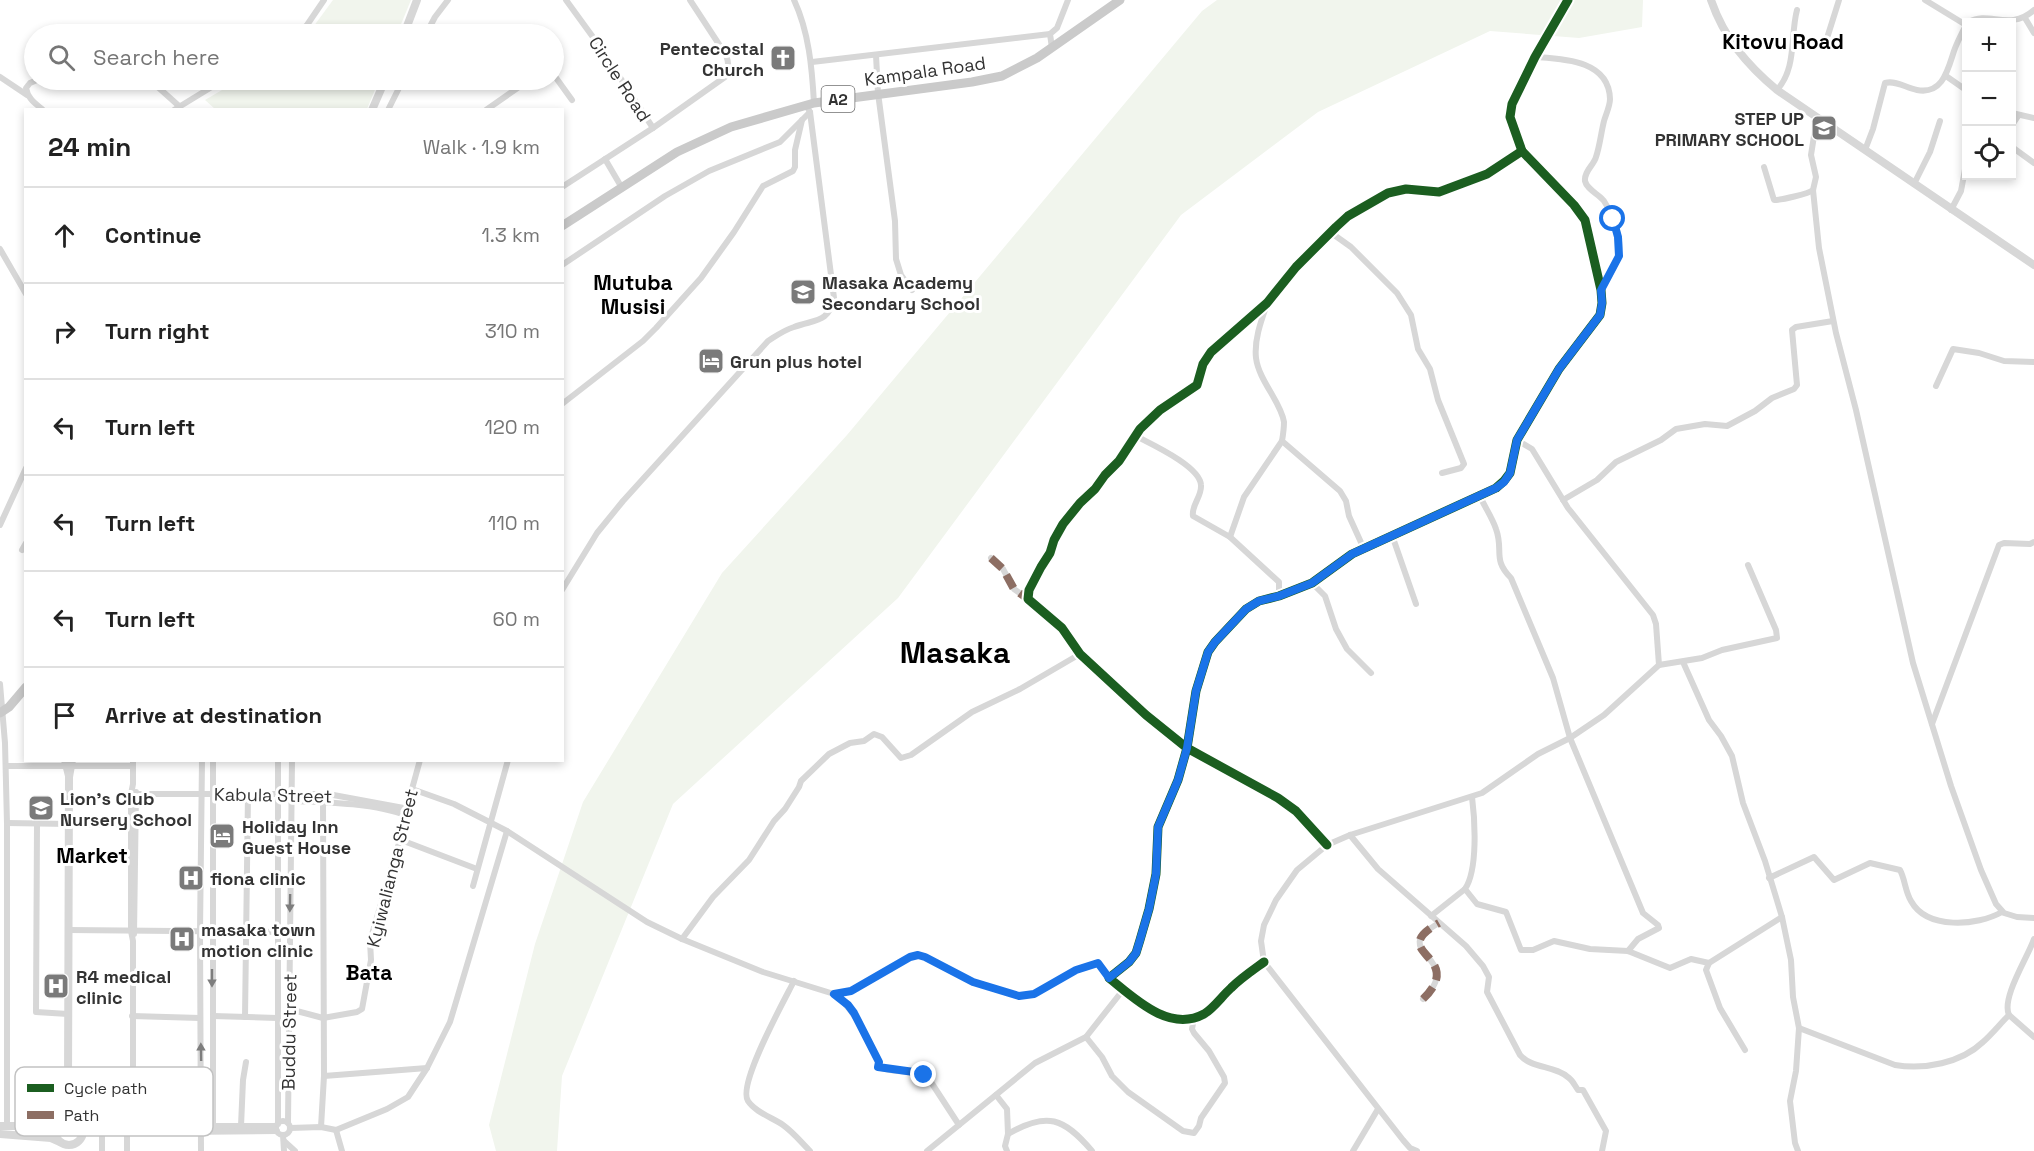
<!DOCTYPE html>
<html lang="en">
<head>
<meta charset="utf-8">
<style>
  body { margin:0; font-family:"Space Grotesk",sans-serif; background:#f6f6f6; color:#222 }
  .controls { position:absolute; right:18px; top:18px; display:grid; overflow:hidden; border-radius:0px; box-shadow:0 3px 9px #0003 }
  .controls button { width:54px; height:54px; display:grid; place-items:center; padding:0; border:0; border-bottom:2px solid #e0e0e0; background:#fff; color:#222; font:30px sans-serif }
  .stop { position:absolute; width:18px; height:18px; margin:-14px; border:4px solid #1a73e8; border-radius:50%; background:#fff }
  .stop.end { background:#1a73e8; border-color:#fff; box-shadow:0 2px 6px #0008 }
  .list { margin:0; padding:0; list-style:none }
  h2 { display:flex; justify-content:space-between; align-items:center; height:78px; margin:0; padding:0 24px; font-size:26px }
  h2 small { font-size:20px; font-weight:400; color:#767676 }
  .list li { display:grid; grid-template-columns:39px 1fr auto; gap:18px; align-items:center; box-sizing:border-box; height:96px; padding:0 24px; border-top:2px solid #e0e0e0 }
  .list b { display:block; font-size:22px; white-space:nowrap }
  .list em { font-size:20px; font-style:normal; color:#767676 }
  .icon { flex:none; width:33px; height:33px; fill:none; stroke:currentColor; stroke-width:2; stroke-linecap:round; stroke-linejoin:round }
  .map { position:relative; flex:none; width:2034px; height:1151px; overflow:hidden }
  .search { position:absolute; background:#fff; box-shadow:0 3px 9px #0003; left:24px; top:24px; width:540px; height:66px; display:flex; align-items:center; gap:15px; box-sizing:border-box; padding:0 21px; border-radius:33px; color:#767676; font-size:22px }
  .panel { position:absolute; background:#fff; box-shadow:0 3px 9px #0003; left:24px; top:108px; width:540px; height:654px; border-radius:0px }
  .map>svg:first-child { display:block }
</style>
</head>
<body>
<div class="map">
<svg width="2034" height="1151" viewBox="0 0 2034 1151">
  <rect width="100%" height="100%" fill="#fff"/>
  <!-- green -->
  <g fill="#f1f5ed">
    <path d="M333,0h78l-14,34h-89z"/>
    <path d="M1217,0h426l-1,27 -63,11 -89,-7 -172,81 -137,103 -283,383 -225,206 -111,272 -5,75h-61l-7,-26 46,-181 48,-142 139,-229 125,-138 355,-424z"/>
    <path d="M239,80h140l-12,29h-152l-10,-9z"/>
  </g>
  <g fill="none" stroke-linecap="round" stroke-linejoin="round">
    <!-- minor -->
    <g stroke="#d7d7d7" stroke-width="6">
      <path d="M794,0c15,32 18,68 20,103"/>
      <path d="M1925,0l41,25"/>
      <path d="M2025,18l9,15"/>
      <path d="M1969,22c20,-12 40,10 65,-12"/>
      <path d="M297,34l10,-9 17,-25"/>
      <path d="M426,34l9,-17 13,-17"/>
      <path d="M1828,35l11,-35"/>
      <path d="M1052,48l-2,-14 7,-6 11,-28"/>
      <path d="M876,55l2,38 17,128 1,38 5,16 11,15"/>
      <path d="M1535,57c29,2 74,3 75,42 0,7 -4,15 -6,22 -3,12 -4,24 -8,36 -2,8 -12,14 -11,24 2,9 14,13 19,20 9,14 19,39 14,56 -3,11 -11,23 -17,33"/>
      <path d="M812,62l238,-28"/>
      <path d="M554,75l18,25"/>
      <path d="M1946,76l20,14"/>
      <path d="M0,77l27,18"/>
      <path d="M37,80l-7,3 -4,5c2,11 9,15 17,22"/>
      <path d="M150,80l29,26"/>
      <path d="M1777,90c20,-22 13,-54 20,-80"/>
      <path d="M174,110l49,-30"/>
      <path d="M388,110l15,-30"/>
      <path d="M486,110l43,-30"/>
      <path d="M2012,113l22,5"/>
      <path d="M1817,117l-6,38 5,22 -3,13 6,58 17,85 20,77 57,253 38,123 30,84 15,34 8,9 13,4 17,1"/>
      <path d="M2012,125l6,-9"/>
      <path d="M653,128l72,-51c5,-7 4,-14 1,-22l-36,-55"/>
      <path d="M2012,147l22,16"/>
      <path d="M1865,150l8,-21 12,-46c11,-3 21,5 32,7 26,5 31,-21 37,-39 3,-9 8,-18 12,-26"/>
      <path d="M605,159l17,29"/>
      <path d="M1764,167l10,33c7,0 34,-6 39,-10"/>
      <path d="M1914,184l16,-32 10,-31"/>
      <path d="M562,187l91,-59 -55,-84 -32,-44"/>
      <path d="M1951,210l10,-19 5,-27"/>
      <path d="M1330,232l21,15 46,46 14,22 7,34 12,20 8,31 26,64 -3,4 -19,5"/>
      <path d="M0,249l26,45"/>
      <path d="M562,265l103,-69 44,-25 71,-29 30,-30"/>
      <path d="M1267,304c-6,17 -13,36 -11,54 3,23 25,44 28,64 0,6 -1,13 -2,19l58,50 6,10 3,15 15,33"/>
      <path d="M1936,386l17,-37 26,4 25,8 30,1"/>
      <path d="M562,404l81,-63 13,-13 45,-50 33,-46 29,-46 30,-15 2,-4v-17l7,-30"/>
      <path d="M1136,436c15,8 64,30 65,49 1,12 -10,20 -8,31l37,21 14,-40 38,-56"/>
      <path d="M1479,494c5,12 13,23 17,35 8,22 -4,30 15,49l42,100 17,60 73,175 15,12 1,3 -21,11 -10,12"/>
      <path d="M1563,500l34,-20 19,-18 45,-22 15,-11 29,-5 22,2 28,-15 17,-13 22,-9 3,-4 -5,-55 4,-3 37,-6"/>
      <path d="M0,525l26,-57"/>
      <path d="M1390,536l3,2 23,66"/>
      <path d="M1230,537l49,45v14"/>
      <path d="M22,550l4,-7"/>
      <path d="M991,558l12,11 11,20 14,10"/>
      <path d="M1312,583l13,13 11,33 11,20 24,24"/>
      <path d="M562,590l35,-57 26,-32 145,-160c8,-5 16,-11 26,-14 21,-8 34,-3 40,-29l-24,-186 -4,-7"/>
      <path d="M1683,662l26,58 12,16 11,20 11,47 22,58 17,56 9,43 2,37 6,31 -3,43 -6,30 5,42 3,8"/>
      <path d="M1659,665l43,-7 20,-8 55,-12 -1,-8 -28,-65"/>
      <path d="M0,684l5,59 2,80v303"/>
      <path d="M1932,724l67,-179 5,-2 26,1 4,-2"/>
      <path d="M133,760v24l-2,10v137l2,10v191"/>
      <path d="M213,760v371"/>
      <path d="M6,766h127"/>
      <path d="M412,789l42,15 53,27 140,91 35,17 81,33 71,22 9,-1 8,-2 59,-34 8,-2 7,2 48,25 46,14 15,-2 42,-24 22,-7 11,15"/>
      <path d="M131,794h197l81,15"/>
      <path d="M1472,797c3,23 6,73 -7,92l12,15 29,8 15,38h12l21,-9 36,8 38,2 42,17 21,-9 18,4"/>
      <path d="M291,801c33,1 86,2 116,15"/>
      <path d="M7,823l125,2"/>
      <path d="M37,824l-1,188 32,2"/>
      <path d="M1350,835l28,34 88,77 17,20 6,11 -2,15 33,63c12,14 35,10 49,23 4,3 6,8 9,12h5l23,41 -4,20"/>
      <path d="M401,840l76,29"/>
      <path d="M1327,845l-31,-34 -18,-13 -91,-50 -41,-33 -66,-61 -18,-26 -34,-29 1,-9 12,-23 9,-14 4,-13 9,-16 17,-21 15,-14 10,-14 14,-14 21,-32 20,-19 37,-25 6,-21 8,-12 56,-49 29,-36 40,-40 12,-11 40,-23 18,-4 33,3 48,-18 35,-23"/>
      <path d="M1769,878l45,-21 20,23 36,-17 30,7c5,9 5,21 11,31 16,29 66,25 91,11"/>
      <path d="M473,886l35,-126"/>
      <path d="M1431,916l34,-27"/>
      <path d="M69,930l221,2"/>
      <path d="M134,934l2,-142"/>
      <path d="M682,939l31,-42 36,-37 25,-39 11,-12 14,-22 2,-6 28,-27 21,-11 14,-2 10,-7 8,3 19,21 10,-3 61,-43 48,-23 60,-35"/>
      <path d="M2034,939c-6,18 -33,59 -25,76l25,22"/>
      <path d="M1264,962c-11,8 -23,16 -33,26 -9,8 -17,20 -27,26 -35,19 -70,-16 -95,-36l20,-16 7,-9 4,-13 9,-31 7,-35 2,-47 20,-47 9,-32 9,-57 12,-39 7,-10 31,-33 13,-8 20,-5 33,-13 40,-29 144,-66 8,-7 6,-8 7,-33 42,-71 41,-54 2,-12 -1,-13 -16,-70 -11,-15 -52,-54 -12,-34 2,-13 23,-47 33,-57"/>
      <path d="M794,981c-10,20 -57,104 -46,120 7,11 25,17 35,24 10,7 18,17 27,26"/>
      <path d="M834,994c22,17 33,43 45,68l-1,5c17,7 35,1 51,12l30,46"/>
      <path d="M1423,999c45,-44 -39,-45 16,-76"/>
      <path d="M289,1009l34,9 34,-6 5,-3 9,-49 -1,-19 37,-125 5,-27 8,-29"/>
      <path d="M132,1016l68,2"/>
      <path d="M213,1016l64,2"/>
      <path d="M245,1017l3,-223"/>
      <path d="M1799,1028l96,37c29,5 66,-2 88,-23 9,-8 17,-18 26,-27"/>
      <path d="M1086,1037l16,20 10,19 16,16 55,39 11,2 5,-7 2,-8 24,-35 -1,-6 -15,-26 -15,-18 -2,-4 2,-11"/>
      <path d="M1745,1050l-25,-42 -14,-38 3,-7 73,-46"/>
      <path d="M324,1076l103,-8"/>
      <path d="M996,1095l11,14 1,25 -3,12 2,5"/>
      <circle cx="283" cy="1128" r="7"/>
      <path d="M81,1123l52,3h143"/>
      <path d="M288,1123l4,-363"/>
      <path d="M278,1124v-364"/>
      <path d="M241,1126l2,-46 3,-18"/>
      <path d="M321,1127l3,-51 -1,-274"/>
      <path d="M290,1128l31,-1 15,3 51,-21 21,-12 19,-29 23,-46 57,-191"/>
      <path d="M336,1130l6,21"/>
      <path d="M102,1132v19"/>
      <path d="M127,1132v19"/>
      <path d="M83,1133l194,-2"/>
      <path d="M1008,1134c39,-23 56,-16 84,17"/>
      <path d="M283,1135l1,16"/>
      <path d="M284,1141l11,10"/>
      <path d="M201,1151l-1,-219 2,-172"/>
      <path d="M927,1151l108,-88 51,-26 37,-47"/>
      <path d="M1353,1151l25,-42"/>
      <path d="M1417,1151l-7,-3 -7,-8 -139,-178 -3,-21 3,-16 12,-25 21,-30 30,-25 23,-10 132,-42 56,-39 32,-16 34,-23 55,-50 -3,-41 -3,-9 -85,-107 -36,-59 -15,-9"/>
    </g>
    <!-- tertiary -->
    <g stroke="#d7d7d7" stroke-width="8">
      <path d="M1711,0c13,38 36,65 66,90l257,175"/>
      <path d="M404,34l13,-34"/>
      <path d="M372,110l13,-30"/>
      <path d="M65,760l4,16"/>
      <path d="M72,760l-3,17 -1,309 7,33"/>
      <circle cx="69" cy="1131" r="14"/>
      <path d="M59,1121l8,-31"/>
      <path d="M0,1126h57"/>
      <path d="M0,1134l51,4 9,4"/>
    </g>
    <!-- primary -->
    <g stroke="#cacaca" stroke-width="9">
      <path d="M562,226l115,-74 54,-25 83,-24 158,-21 30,-6 35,-18 83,-58"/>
      <path d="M0,713l9,-6 17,-20"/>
    </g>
    <!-- quiet -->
    <g stroke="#8d6e63" stroke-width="8" stroke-dasharray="15 8" stroke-linecap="butt">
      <path d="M991,558l12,11 11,20 14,10"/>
      <path d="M1423,999c45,-44 -39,-45 16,-76"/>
    </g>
    <!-- cycleway casing -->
    <g stroke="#fff" stroke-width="13">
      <g id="cycleway">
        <path d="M1327,845l-31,-34 -18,-13 -91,-50 -41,-33 -66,-61 -18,-26 -34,-29 1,-9 12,-23 9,-14 4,-13 9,-16 17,-21 15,-14 10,-14 14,-14 21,-32 20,-19 37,-25 6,-21 8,-12 56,-49 29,-36 40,-40 12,-11 40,-23 18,-4 33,3 48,-18 35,-23"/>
        <path d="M1264,962c-11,8 -23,16 -33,26 -9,8 -17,20 -27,26 -35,19 -70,-16 -95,-36l20,-16 7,-9 4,-13 9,-31 7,-35 2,-47 20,-47 9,-32 9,-57 12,-39 7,-10 31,-33 13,-8 20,-5 33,-13 40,-29 144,-66 8,-7 6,-8 7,-33 42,-71 41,-54 2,-12 -1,-13 -16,-70 -11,-15 -52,-54 -12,-34 2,-13 23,-47 33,-57"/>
      </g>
    </g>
    <!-- cycleway -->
    <use href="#cycleway" stroke="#1b5e20" stroke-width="9"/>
  </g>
  <!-- one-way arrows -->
  <defs><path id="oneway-solid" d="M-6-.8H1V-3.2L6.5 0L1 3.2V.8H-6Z" transform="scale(1.5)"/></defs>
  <g fill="#7d7d7d">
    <use href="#oneway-solid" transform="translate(290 903) rotate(91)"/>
    <use href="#oneway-solid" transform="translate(212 978) rotate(90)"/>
    <use href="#oneway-solid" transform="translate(201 1052) rotate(-91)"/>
  </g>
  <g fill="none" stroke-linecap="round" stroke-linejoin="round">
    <!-- route -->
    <path stroke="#1a73e8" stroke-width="8" d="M924,1075l-10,-3 -36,-5 1,-5 -25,-49 -6,-8 -14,-11 17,-3 59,-34 8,-2 7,2 48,25 46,14 15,-2 42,-24 22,-7 11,15 20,-16 7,-9 4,-13 9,-31 7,-35 2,-47 20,-47 9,-32 9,-57 12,-39 7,-10 31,-33 13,-8 20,-5 33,-13 40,-29 144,-66 8,-6 6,-9 7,-33 42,-71 41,-54 2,-12 -1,-13 18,-34 -1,-19 -5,-18"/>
  </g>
  <!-- icons -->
  <defs>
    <g id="church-square" transform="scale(1.35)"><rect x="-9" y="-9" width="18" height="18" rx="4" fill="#7a7a7a" stroke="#fff"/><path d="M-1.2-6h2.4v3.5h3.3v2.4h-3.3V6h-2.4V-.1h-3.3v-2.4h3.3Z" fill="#fff"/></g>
    <g id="school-square" transform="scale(1.35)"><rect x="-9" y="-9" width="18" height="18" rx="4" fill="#7a7a7a" stroke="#fff"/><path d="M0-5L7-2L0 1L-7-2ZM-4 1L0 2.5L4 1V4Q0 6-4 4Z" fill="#fff"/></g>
    <g id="hotel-square" transform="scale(1.35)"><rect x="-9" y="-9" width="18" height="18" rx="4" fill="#7a7a7a" stroke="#fff"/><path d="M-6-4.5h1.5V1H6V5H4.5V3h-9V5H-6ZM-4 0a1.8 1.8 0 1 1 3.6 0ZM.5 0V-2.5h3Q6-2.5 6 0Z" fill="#fff"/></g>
    <g id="hospital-square" transform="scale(1.35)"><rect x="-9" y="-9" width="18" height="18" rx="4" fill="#7a7a7a" stroke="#fff"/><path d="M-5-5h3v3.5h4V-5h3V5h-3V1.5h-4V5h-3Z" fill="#fff"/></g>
  </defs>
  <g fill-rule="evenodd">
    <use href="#church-square" x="783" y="58"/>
    <use href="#school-square" x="1824" y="128"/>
    <use href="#school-square" x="803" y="292"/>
    <use href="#hotel-square" x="711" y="361"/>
    <use href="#school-square" x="41" y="808"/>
    <use href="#hotel-square" x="222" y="836"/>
    <use href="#hospital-square" x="191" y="878"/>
    <use href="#hospital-square" x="182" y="939"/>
    <use href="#hospital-square" x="56" y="986"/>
  </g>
  <g text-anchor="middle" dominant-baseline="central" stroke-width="6" stroke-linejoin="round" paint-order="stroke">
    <!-- shield labels -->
    <rect fill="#fff" stroke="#707070" stroke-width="1.5" x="821.5" y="86" width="33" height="26" rx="4.5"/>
    <g font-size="16" font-weight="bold" fill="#333">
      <text x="838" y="99">A2</text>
    </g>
    <!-- poi labels -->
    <g font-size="18" font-weight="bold" fill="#333" stroke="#fff" text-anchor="start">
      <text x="764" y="48" text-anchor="end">Pentecostal<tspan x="764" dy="21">Church</tspan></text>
      <text x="1804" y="118" text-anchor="end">STEP UP<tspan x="1804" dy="21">PRIMARY SCHOOL</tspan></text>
      <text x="822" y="282">Masaka Academy<tspan x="822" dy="21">Secondary School</tspan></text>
      <text x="730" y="361">Grun plus hotel</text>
      <text x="60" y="798">Lion's Club<tspan x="60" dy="21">Nursery School</tspan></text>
      <text x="242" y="826">Holiday Inn<tspan x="242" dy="21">Guest House</tspan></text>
      <text x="210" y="878">fiona clinic</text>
      <text x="201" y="929">masaka town<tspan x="201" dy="21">motion clinic</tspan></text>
      <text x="76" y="976">R4 medical<tspan x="76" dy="21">clinic</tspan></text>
    </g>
    <!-- street labels -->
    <g font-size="18" fill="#333" stroke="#fff">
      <text transform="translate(925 71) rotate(-8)">Kampala Road</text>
      <text transform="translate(620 79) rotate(57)">Circle Road</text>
      <text transform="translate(273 795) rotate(1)">Kabula Street</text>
      <text transform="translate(392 868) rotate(-76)">Kyiwalianga Street</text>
      <text transform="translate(289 1032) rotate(-89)">Buddu Street</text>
    </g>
    <!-- quarter labels -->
    <g font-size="21" font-weight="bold" fill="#000" stroke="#fff">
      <text x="1783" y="41">Kitovu Road</text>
      <text x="633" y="282">Mutuba<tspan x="633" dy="24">Musisi</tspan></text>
      <text x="92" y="855">Market</text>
      <text x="369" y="972">Bata</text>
    </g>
    <!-- town labels -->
    <g font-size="30" font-weight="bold" fill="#000" stroke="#fff">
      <text x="955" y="652">Masaka</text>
    </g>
  </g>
  <!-- legend -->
  <rect x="15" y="1067" width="198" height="69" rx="9" fill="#fff" stroke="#c2c2c2" stroke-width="1.5"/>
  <rect x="27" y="1084" width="27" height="8" fill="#1b5e20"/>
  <rect x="27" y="1111" width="27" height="8" fill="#8d6e63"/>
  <g font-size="16" fill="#333">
    <text x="64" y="1094">Cycle path</text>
    <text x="64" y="1121">Path</text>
  </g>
</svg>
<div class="controls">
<button>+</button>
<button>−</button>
<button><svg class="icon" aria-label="locate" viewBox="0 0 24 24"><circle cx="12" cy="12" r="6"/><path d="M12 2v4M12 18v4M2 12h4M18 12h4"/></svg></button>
</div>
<div class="stop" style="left:1613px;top:219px"></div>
<div class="stop end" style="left:924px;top:1075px"></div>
<div class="search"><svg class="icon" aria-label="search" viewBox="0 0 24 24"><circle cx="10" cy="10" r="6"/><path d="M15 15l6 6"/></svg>Search here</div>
<section class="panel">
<h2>24 min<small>Walk · 1.9 km</small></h2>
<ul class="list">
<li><svg class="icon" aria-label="ahead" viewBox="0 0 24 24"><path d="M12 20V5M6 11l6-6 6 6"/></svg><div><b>Continue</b></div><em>1.3 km</em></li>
<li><svg class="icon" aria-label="right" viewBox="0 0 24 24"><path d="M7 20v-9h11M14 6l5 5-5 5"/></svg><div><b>Turn right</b></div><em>310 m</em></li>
<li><svg class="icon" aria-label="left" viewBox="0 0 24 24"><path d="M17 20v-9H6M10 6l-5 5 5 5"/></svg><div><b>Turn left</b></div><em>120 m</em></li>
<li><svg class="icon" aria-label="left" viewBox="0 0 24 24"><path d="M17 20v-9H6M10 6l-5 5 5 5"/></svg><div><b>Turn left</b></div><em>110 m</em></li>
<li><svg class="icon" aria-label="left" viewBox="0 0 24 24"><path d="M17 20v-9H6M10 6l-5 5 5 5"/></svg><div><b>Turn left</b></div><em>60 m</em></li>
<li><svg class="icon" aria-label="arrive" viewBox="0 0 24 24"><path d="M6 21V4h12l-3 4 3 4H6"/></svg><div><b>Arrive at destination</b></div></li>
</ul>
</section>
</div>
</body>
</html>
